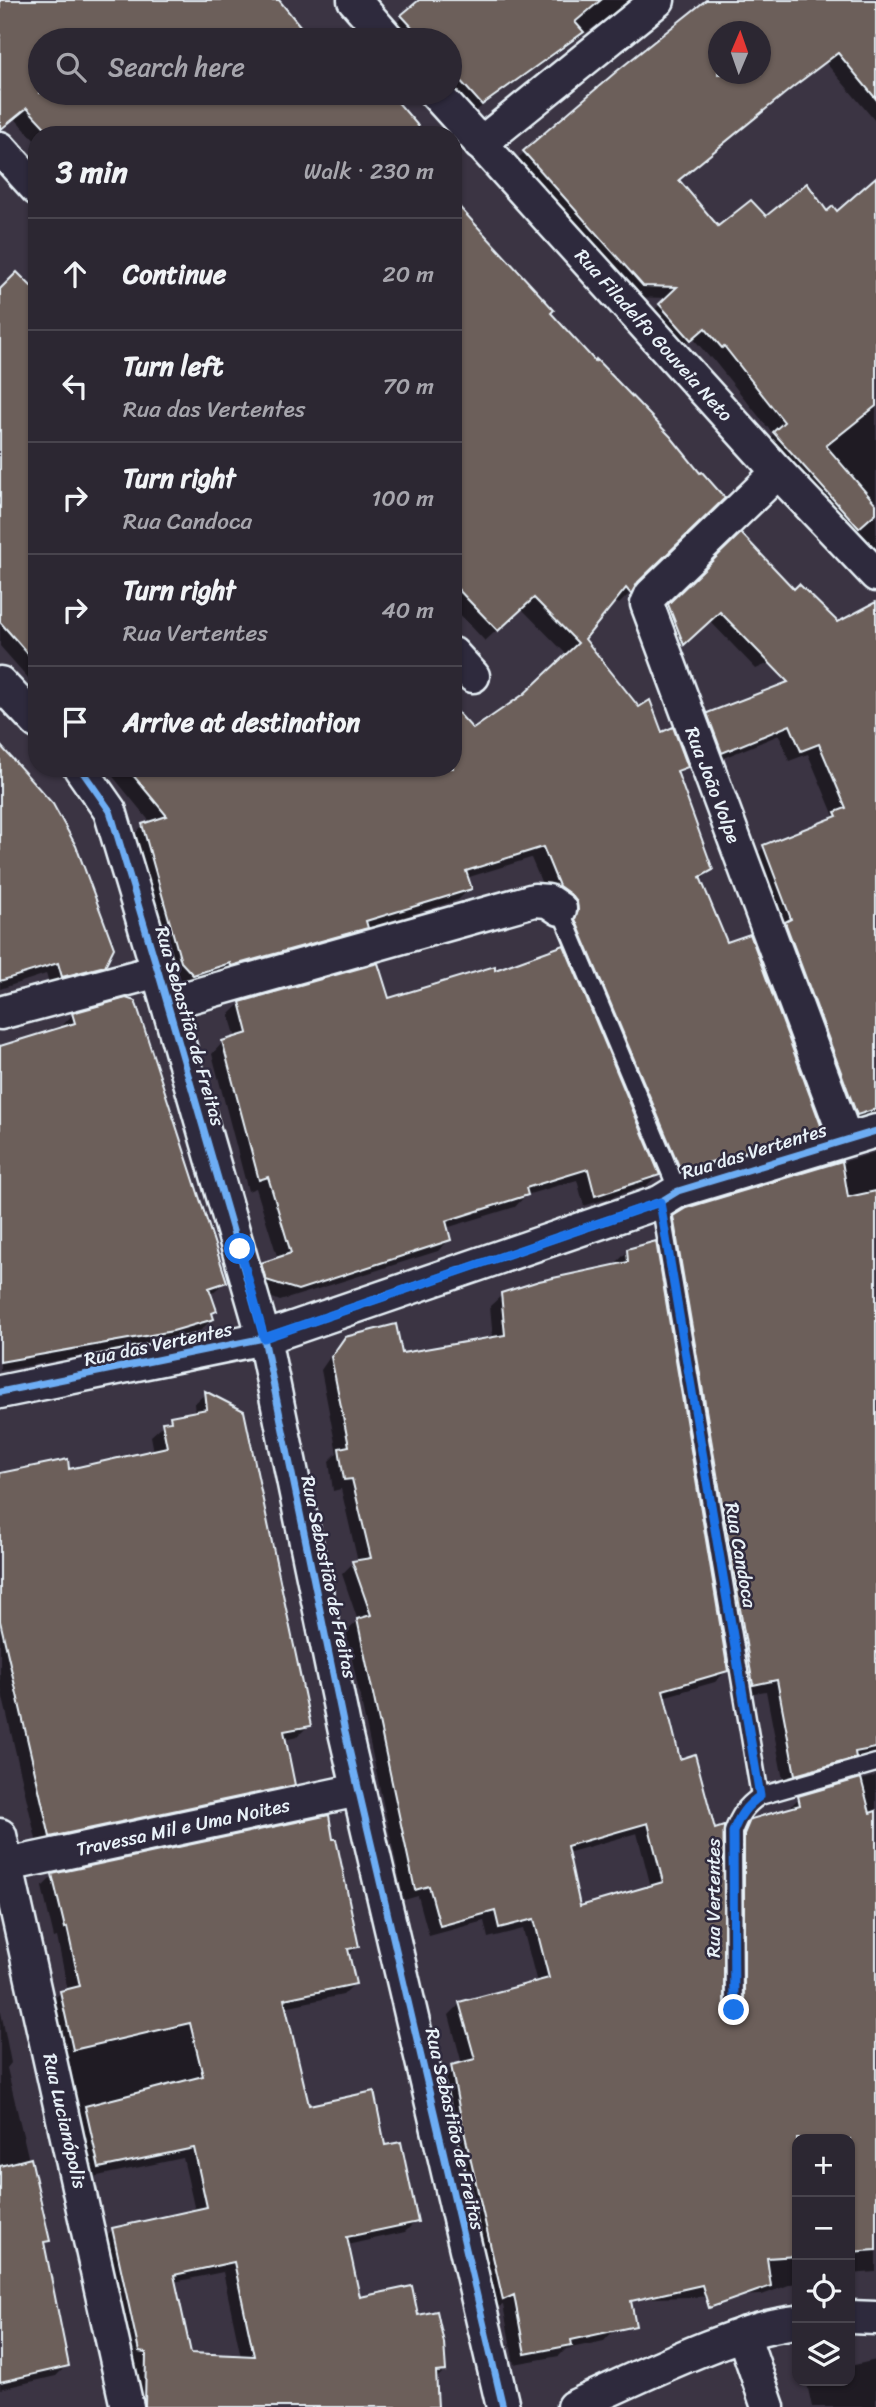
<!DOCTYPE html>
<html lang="en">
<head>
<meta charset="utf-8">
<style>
  body { margin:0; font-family:Sriracha,sans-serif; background:#342f3a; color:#f1f3f6 }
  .controls { position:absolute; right:21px; bottom:21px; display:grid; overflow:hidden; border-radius:14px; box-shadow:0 2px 5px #0004 }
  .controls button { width:63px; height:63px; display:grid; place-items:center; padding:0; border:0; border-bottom:2px solid #48444d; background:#2c2732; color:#f1f3f6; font:35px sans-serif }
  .compass { position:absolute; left:708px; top:21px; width:63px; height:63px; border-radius:50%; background:#2c2732; box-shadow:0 2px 5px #0004; rotate:2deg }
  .stop { position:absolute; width:21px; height:21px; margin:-16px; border:5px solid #1a73e8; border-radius:50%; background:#fff }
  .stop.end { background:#1a73e8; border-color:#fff; box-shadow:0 2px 7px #0008 }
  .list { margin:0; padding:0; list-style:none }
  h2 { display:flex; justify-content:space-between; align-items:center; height:91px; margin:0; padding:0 28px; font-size:30px }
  h2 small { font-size:23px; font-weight:400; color:#a6a5ac }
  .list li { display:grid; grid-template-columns:46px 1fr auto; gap:21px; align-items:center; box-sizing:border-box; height:112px; padding:0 28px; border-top:2px solid #48444d }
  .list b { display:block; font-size:26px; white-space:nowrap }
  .list p { margin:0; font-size:23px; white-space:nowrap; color:#a6a5ac }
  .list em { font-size:23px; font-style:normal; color:#a6a5ac }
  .icon { flex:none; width:38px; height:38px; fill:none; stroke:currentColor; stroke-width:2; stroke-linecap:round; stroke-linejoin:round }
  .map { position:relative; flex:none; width:876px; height:2407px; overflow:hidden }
  .search { position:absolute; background:#2c2732; box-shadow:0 2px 5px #0004; left:28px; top:28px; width:434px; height:77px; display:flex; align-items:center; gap:18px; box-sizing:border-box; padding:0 24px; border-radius:38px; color:#a6a5ac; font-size:26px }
  .panel { position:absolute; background:#2c2732; box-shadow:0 2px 5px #0004; left:28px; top:126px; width:434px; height:651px; border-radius:28px }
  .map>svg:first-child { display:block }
</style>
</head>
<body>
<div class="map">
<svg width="876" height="2407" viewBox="0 0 876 2407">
  <rect width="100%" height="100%" fill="#3b3443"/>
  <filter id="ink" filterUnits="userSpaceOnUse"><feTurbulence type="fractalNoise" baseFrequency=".0143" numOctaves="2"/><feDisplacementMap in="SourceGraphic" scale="14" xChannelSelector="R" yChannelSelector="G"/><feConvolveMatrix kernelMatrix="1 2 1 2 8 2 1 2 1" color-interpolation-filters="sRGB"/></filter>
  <g filter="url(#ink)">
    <!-- shadow -->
    <g fill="#0007" fill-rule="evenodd">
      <path d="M0,0h276l14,36 5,4h-255v53h310l8,8 8,-8h24l36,42h-389v8l-37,-41z"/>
      <path d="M422,0h210l-165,117 -17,-24v-53h-51l-10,-11z"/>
      <path d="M706,0h170v122l-50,-59 -47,35 -102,83 40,48 49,-10 70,-6 40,-34v395l-113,-129 10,-11 -62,-77 -1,1 -17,-20 -15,12 -30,-34 19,-18 -36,-1 -119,-134zM718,32h42v42h-42z"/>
      <path d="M453,206l96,107 87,269 -6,11 -11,11 -5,-4 -31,39 103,127 -10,10 35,94 -11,11 26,63 94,184 -11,11 -140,43 -138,-324 -65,20 4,10 -12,12 -94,29 -10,10 -174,46 -10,-11 -38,-137 11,-12 8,-2 -45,-55h347l19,-37 53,-35 42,-41 -46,-47 -36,33 -32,-34z"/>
      <path d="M0,291l37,3v394l-37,-42z"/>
      <path d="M741,536l89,100 -74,33 -47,-49 -35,33 -15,-38z"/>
      <path d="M876,671v457h-30l-93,-270 11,-11 65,-26 5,-5 -26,-62 -19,7 -10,-26 -68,28 -14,-37 11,-11z"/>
      <path d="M0,747l104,218 -13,12 -40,11 -5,-14 -46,15z"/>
      <path d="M493,972l165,203 -12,11 -62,20 -7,-26 -51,15 -11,12 -69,21 3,12 -11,11 -158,50 -25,-10 -4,-15 11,-12 16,-5 -22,-71 -8,3 -36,-137 11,-12 13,-4 -7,-23 12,-12 147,-3z"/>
      <path d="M73,1014l152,268 -15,13 5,16 -4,4 1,4 -12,12 -40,11 -160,29v-315l62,-27v-3z"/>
      <path d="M876,1152v1120l-26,2v-135h-53v143l-35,13 -146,4 -1,30 -11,12 -38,8 -7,7 -45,8 -11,-59 -11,5 -52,-232 12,-11 10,-3 -13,-49 11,-11 77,-21 -14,-54 -35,9 -4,-17 -55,15 -11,-40 -14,4 -58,-268 12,-11 -16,-47 11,-11 5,-1 -17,-73 -8,2 -4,-30 8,-8 -16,-83 13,-19 12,-12 54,16 93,-16 -3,-33 12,-11 115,-29v-4l11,-11 98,420 -11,11 -52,15 59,314 5,9 7,2 -1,-175 7,-15 12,-12 36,-11 11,-11 76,-22 1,-3 -4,-7 -88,19 -18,-94 -24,4 -79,-467 11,-11 12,-7zM637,1833l14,54 -72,21 -12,-55z"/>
      <path d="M206,1393l103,332 -12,12 -13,3 9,44 -11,12 -244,52 -38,-163v-215l1,5 67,-4 86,-19 -3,-16 20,-18 24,-5 -1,-9z"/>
      <path d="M53,1876l304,71 -10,9 7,28 -11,11 -59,12 23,100 77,40 32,74 -11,11 -58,13 12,54 58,18 28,53 -10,10 1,27h-302l1,-44h-7l-26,-122 11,-12 82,-18 -12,-53 -95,20 -39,-174 12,-12 7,-1 -11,-54 -3,1 -12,-51zM223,2272l18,85 -52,-2 -15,-73z"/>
      <path d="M0,2006l11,57 -4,5 41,172 -5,6 24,119 -11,11 -56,13z"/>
      <path d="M876,2360v47h-64l-5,-23 3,-3h40v-15z"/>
    </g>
    <!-- building -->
    <g fill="#6c5e5a" stroke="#e8f1f8" stroke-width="2" fill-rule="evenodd">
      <path d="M0,0h279l22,27 -8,8 4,5h-257v53h350l36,42h-374l-25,-27 -27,22z"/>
      <path d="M419,0h182l-26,22 9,10 -102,73 -32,-36v-29h-26l-23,-25z"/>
      <path d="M706,0h170v99l-38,-46 -45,34 -114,93 39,46 33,-26 15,16 41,-33 20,28 6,-5 4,5 39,-34v229l-50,40 50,58v9l-17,15 -86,-96 11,-10 -60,-76 -2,2 -17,-20 -14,12 -32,-36 18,-17 -34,-1 -120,-135 94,-80zM718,32h42v42h-42z"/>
      <path d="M453,200l101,110 -3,3 44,48 1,-2 75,78 29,36 2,-1 23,26 -87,84 -7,12 -5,-6 -41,51 54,68 11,-7 12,32 11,-5 15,40 -11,4 36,99 -13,7 27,65 23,-8 72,194 -141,43 -106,-252 3,-8 -1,-9 -7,-8 -11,-8 -16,-39 -77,24 6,18 -106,32 2,7 -137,38 -1,-3 -37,12 -12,-13 -39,-138 25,-8 -40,-48h326v-61l20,22 51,-35 54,-51 -44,-45 -36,33 -45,-47z"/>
      <path d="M17,272l20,20v372l-37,-42v-333z"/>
      <path d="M741,533l53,56 5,-5 39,38 38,-20v507l-19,6 -72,-193 6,-3 -28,-74 74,-29 -2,-4 11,-4 -27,-64 -18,7 -11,-26 -68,28 -15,-40 81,-31 -68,-70 -36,33 -16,-41z"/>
      <path d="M0,745l53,59 23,42 38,102 -9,18 -43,11 -4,-14 -58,18z"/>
      <path d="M564,945l96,230 -65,21 -7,-27 -62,19 2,7 -82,26 5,19 -153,50 -32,-10 -5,-17 30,-10 -23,-76 -9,3 -37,-139 26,-8 -8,-31 138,-39 11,35 106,-32v4z"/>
      <path d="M126,998l9,3 3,8 89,273 -18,6 8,23 -5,2 2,6 -41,12 -173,31v-316l75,-23 -3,-10z"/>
      <path d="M842,1161l6,36 28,-6v557l-21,4 1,6 -61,17 -18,-95 -24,5 -80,-469 13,-8z"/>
      <path d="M656,1241l72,430 -65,19 17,69 15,-5 20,75 9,-3v185l4,8 7,1 5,-1 4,-8v-177l5,-12 2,-3 49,-14 -2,-9 63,-18 9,35 6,-2v439l-26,2v-113h-53v117l-30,2 4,28 -62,22 -7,-23 -71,16 5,25 -65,14 1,5 -47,9 -11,-59 -11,5 -42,-182 -10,-53 24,-6 -16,-57 90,-24 -15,-59 -35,9 -4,-17 -55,15 -11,-40 -14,4 -58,-271 14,-4 -19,-54 19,-3 -19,-79 -8,1 -5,-32 10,-2 -18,-89 14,-20 51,-13 6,29 103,-18 -4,-42 38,-12 89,-19 -1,-13zM648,1823l15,59 -83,24 -13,-60z"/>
      <path d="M205,1391l39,20 67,315 -27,5 11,54 -245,52 -50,-216v-148l68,-14 1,10 98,-22 -5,-25 9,-1 -1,-5 37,-7z"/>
      <path d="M329,1815l4,24h3l23,108 -11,2 8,35 -72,15 25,106 65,-14 11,54 16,-3 17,80 -71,15 13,60 52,-11 6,29 19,-4 7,32 2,28 -10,1 2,35h-293l1,-54 -7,-1 -27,-124 95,-21 -13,-59 -95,20 -14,-62 118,-30 -13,-53 -117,27 -13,-59 20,-5 -13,-59 -2,1 -13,-54zM234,2262l20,94 -63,-3 -17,-78z"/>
      <path d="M31,2158l19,83 -6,1 25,124 -69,16v-216z"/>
    </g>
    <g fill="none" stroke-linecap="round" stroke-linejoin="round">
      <!-- service casing -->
      <g stroke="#e8f1f8" stroke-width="21">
        <g id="service">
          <path d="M560,909l118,282"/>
          <path d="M660,1202l100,594 116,-33"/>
          <path d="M734,2010l-1,-178c6,-16 12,-26 27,-36"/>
        </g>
      </g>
      <!-- minor casing -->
      <g stroke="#e8f1f8" stroke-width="37">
        <g id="minor">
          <path d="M354,0l35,40"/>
          <path d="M435,93l343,379 98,103"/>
          <path d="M480,144l178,-144"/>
          <path d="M0,148l37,41"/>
          <path d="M778,472l-127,123 -4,9 199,535"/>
          <path d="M453,654l20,22"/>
          <path d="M0,683l37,39"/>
          <path d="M80,768l30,43 48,160 106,367 81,394 158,675"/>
          <path d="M168,1003l366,-103 14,1 12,8"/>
          <path d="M0,1013l158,-42"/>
          <path d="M0,1392l264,-54 396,-136 18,-11 198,-60"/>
          <path d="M0,1835l127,572"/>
          <path d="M7,1865l351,-75"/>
          <path d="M850,2317l26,1"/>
          <path d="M743,2334l25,73"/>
          <path d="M573,2407c45,-21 89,-42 135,-60 29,-11 58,-22 89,-25"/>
        </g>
      </g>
      <!-- service -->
      <use href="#service" stroke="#2f2a3d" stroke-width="16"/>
      <!-- minor -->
      <use href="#minor" stroke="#2f2a3d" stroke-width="32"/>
      <!-- cycleway casing -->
      <g stroke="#2f2a3d" stroke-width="11">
        <g id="cycleway">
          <path d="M80,768l30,43 48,160 106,367 81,394 158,675"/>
          <path d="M0,1392l264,-54 396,-136 18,-11 198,-60"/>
        </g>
      </g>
      <!-- cycleway -->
      <use href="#cycleway" stroke="#6dadf4" stroke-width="7"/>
    </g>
  </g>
  <g fill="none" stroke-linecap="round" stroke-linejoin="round" filter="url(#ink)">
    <!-- route -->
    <path stroke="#1a73e8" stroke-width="9" d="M240,1249l24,89 396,-136 100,594c-14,10 -21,20 -27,36l1,178"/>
  </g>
  <g text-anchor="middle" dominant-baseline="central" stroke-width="5" stroke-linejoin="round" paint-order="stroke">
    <!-- street labels -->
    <g font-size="19" fill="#e8f1f8" stroke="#2f2a3d">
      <text transform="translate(654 335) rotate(48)">Rua Filadelfo Gouveia Neto</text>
      <text transform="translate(713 785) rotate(69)">Rua João Volpe</text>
      <text transform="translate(190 1026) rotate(74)">Rua Sebastião de Freitas</text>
      <text transform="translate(754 1151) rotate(-17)">Rua das Vertentes</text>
      <text transform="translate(158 1344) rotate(-12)">Rua das Vertentes</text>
      <text transform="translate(741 1555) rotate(80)">Rua Candoca</text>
      <text transform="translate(329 1577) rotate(78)">Rua Sebastião de Freitas</text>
      <text transform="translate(183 1827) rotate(-12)">Travessa Mil e Uma Noites</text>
      <text transform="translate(713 1898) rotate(-90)">Rua Vertentes</text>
      <text transform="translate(65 2121) rotate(77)">Rua Lucianópolis</text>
      <text transform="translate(455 2129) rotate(77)">Rua Sebastião de Freitas</text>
    </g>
  </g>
</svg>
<div class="controls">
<button>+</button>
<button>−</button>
<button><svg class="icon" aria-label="locate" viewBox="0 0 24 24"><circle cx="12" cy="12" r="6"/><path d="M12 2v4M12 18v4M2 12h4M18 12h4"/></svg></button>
<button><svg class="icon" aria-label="layers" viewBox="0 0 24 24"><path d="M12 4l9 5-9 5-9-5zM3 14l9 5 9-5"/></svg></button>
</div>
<svg class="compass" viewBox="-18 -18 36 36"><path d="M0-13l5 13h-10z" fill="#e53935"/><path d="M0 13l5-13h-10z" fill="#a6a5ac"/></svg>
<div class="stop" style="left:240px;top:1249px"></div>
<div class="stop end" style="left:734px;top:2010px"></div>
<div class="search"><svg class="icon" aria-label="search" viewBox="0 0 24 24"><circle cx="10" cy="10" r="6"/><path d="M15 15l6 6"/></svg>Search here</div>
<section class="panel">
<h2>3 min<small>Walk · 230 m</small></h2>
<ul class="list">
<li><svg class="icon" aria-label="ahead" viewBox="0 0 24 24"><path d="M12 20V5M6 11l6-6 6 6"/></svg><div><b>Continue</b></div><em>20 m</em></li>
<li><svg class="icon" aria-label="left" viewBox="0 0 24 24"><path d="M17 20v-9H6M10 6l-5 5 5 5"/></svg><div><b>Turn left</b><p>Rua das Vertentes</p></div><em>70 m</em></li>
<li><svg class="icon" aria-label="right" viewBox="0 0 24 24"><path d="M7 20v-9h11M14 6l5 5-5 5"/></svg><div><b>Turn right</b><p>Rua Candoca</p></div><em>100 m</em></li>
<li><svg class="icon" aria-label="right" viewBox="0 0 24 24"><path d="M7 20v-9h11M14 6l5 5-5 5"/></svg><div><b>Turn right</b><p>Rua Vertentes</p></div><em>40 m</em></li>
<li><svg class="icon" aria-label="arrive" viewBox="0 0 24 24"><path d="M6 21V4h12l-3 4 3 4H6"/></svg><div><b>Arrive at destination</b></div></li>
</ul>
</section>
</div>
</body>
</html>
